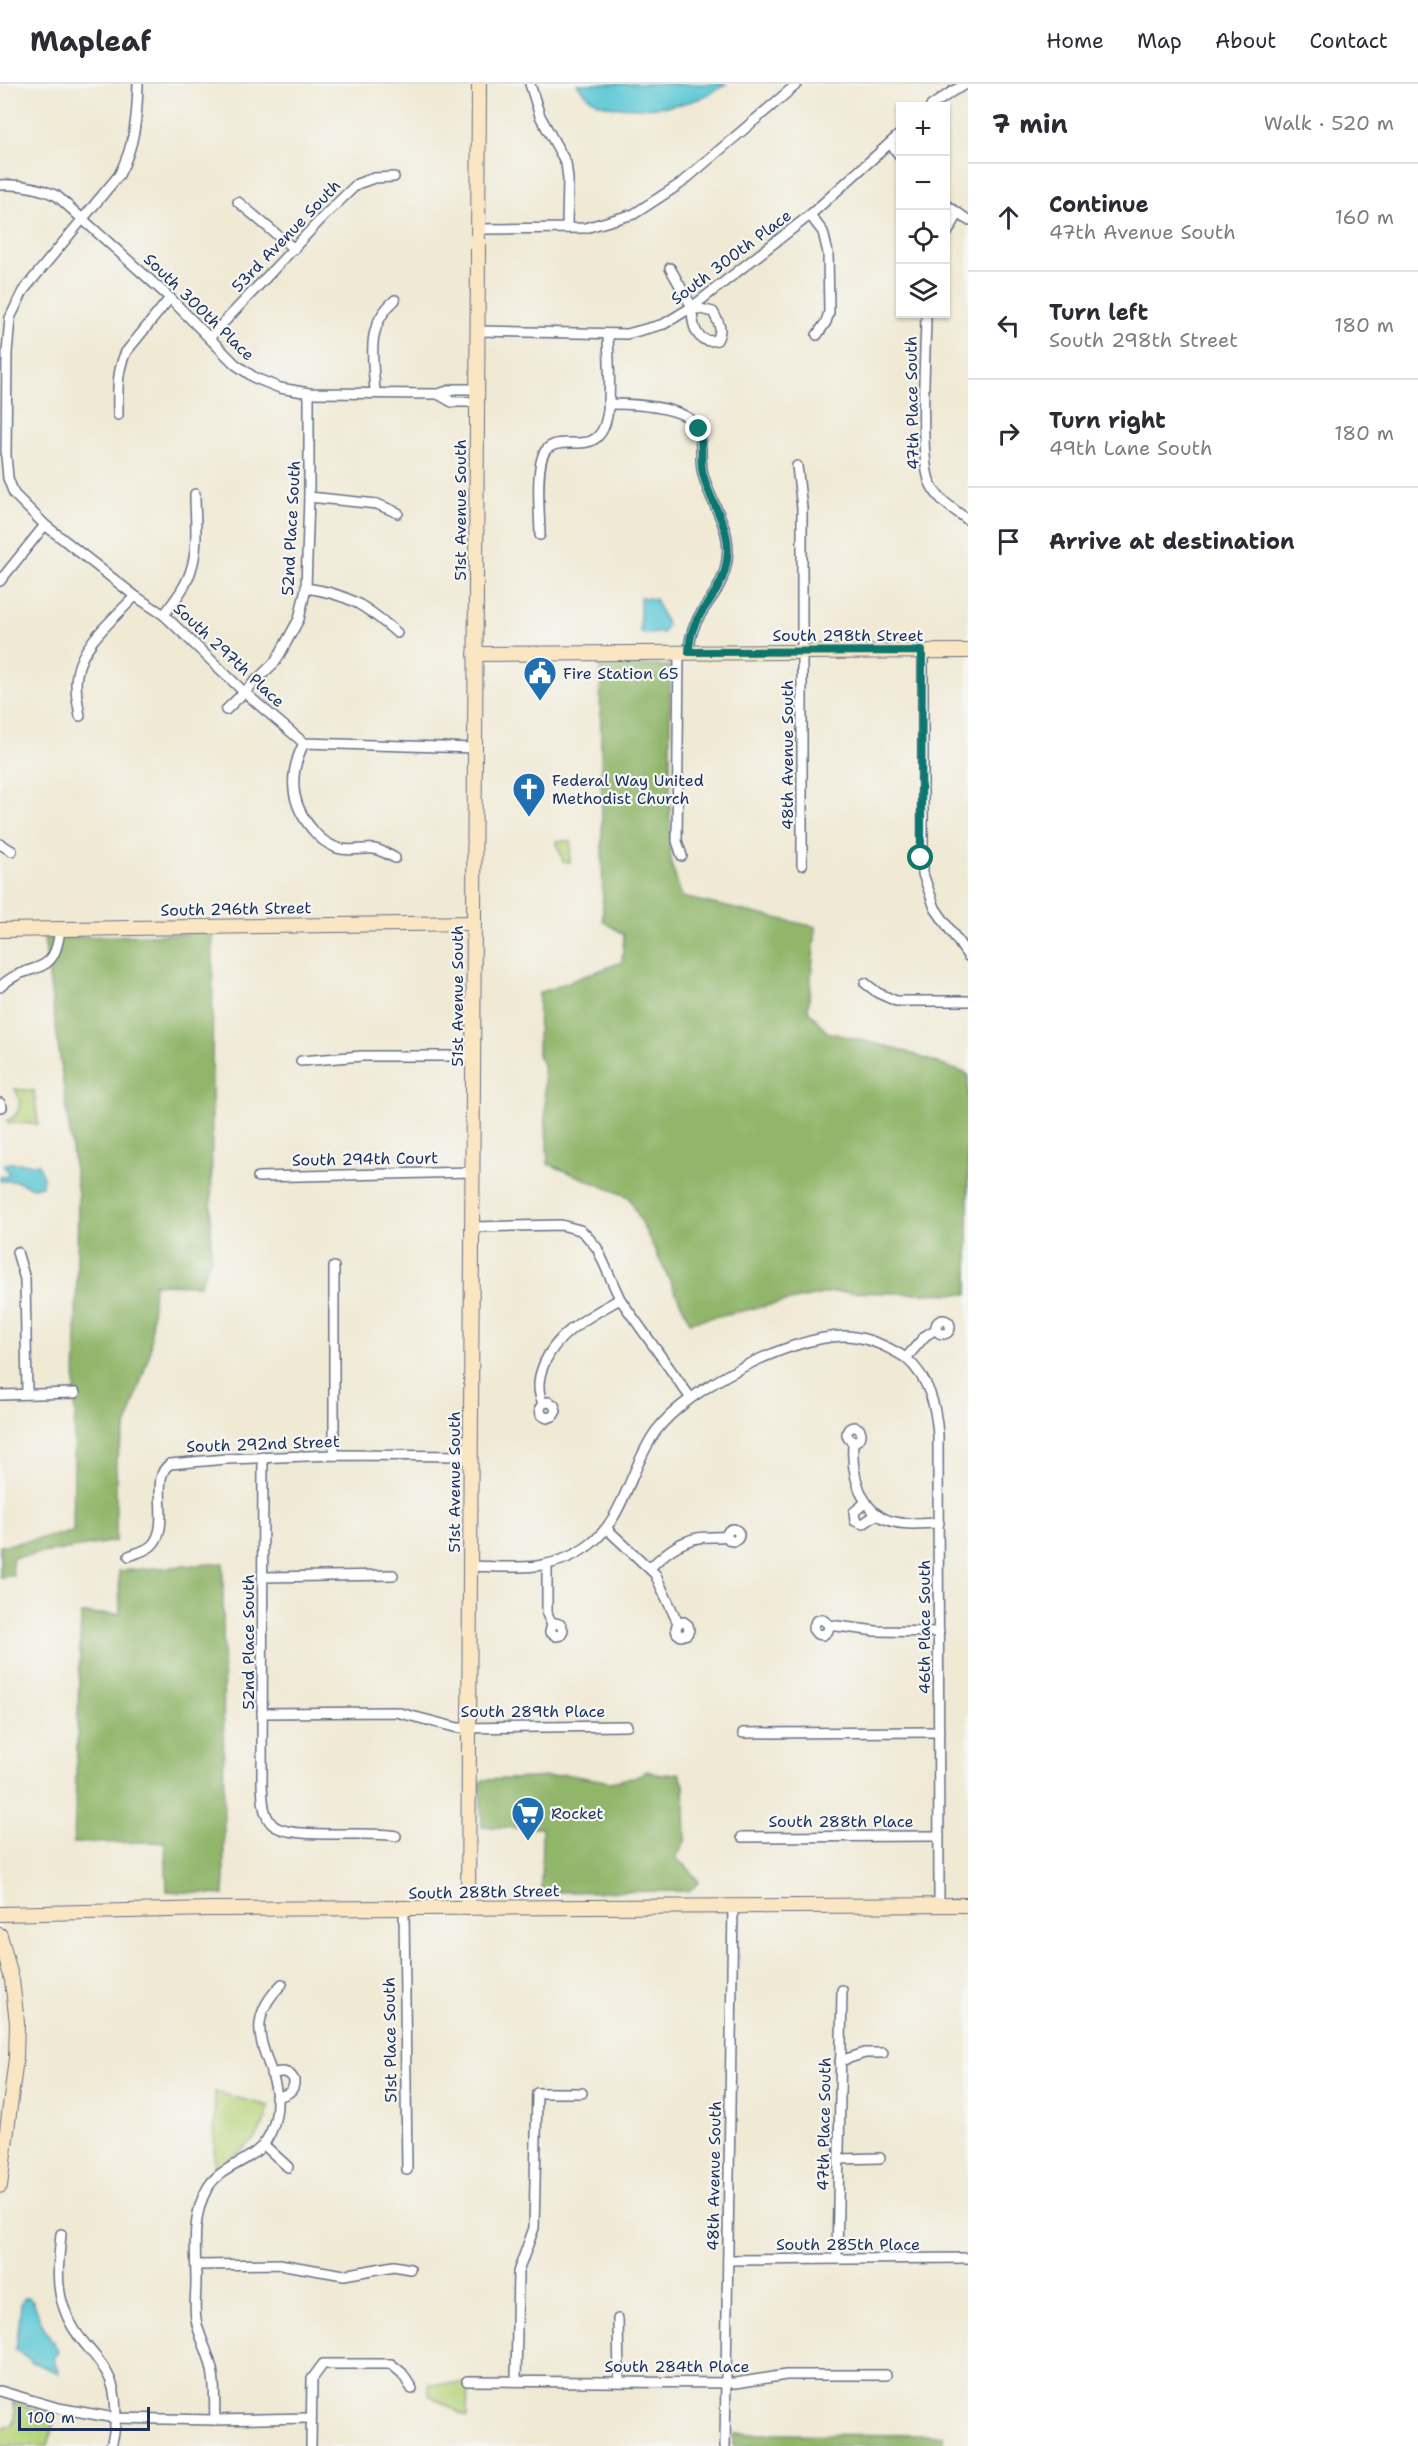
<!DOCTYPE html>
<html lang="en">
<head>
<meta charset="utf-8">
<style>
  body { margin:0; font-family:"Shantell Sans",sans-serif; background:#f2f2f3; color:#2b2b33 }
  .controls { position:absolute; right:18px; top:18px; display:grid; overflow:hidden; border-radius:0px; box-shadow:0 2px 4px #0004 }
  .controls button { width:54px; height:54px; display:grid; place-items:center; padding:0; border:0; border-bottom:2px solid #e1e1e2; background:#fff; color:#2b2b33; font:30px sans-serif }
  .scale { position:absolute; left:18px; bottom:15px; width:132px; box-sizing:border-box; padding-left:6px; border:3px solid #1b2f5e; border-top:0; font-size:16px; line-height:21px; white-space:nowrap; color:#1b2f5e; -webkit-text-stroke:4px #f6f6f2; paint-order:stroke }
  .stop { position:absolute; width:18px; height:18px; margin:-14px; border:4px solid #0f766e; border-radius:50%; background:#fff }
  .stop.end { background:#0f766e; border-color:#fff; box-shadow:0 2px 6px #0008 }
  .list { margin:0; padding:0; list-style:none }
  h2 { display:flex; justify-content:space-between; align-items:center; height:78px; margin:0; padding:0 24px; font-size:26px }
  h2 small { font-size:20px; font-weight:400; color:#7c7c81 }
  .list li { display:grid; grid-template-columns:39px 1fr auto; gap:18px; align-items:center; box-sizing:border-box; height:108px; padding:0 24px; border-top:2px solid #e1e1e2 }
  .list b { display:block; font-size:22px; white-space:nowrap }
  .list p { margin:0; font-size:20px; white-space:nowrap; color:#7c7c81 }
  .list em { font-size:20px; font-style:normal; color:#7c7c81 }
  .icon { flex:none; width:33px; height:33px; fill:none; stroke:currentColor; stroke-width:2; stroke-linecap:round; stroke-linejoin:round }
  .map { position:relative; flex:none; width:968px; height:2362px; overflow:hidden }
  header { display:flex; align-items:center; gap:36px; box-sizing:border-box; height:84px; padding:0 30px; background:#fff; border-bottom:2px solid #e1e1e2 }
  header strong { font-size:28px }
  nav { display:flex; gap:33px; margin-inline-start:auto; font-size:21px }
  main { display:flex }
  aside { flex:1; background:#fff }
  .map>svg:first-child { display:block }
</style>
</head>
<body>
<header>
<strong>Mapleaf</strong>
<nav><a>Home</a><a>Map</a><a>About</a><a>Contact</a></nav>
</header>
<main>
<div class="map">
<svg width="968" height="2362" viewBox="0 0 968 2362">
  <rect width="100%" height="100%" fill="#f6f6f2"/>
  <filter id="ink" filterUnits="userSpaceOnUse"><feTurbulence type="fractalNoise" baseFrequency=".0167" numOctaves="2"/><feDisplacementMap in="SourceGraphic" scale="12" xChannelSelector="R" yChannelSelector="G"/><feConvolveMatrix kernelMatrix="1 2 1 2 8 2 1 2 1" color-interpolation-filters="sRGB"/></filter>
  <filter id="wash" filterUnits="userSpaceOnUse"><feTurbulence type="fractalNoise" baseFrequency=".008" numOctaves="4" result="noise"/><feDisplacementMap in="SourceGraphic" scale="24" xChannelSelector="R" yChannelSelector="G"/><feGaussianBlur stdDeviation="1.35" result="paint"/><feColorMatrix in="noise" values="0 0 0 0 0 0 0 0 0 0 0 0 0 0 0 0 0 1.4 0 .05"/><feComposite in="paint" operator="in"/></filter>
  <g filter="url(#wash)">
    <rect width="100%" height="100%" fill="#f0e9d4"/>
    <!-- green -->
    <g fill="#b7d47b" stroke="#69826c" stroke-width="1.5">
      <path d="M556,757h15l-1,21h-7z"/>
      <path d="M15,1005l19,2 4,33 -29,-1 -2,-2c15,-7 15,-19 8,-32z"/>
      <path d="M215,2008l54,14c-7,36 -28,45 -55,63z"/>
      <path d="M468,2299l-1,34 -38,-22v-11z"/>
      <path d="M14,2319l41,13 -7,30h-45l-3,-18c18,0 16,-10 14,-25z"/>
    </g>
    <!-- forest -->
    <g fill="#91b66b" stroke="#567264" stroke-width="1.5">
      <path d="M600,580l70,2v179l1,19 11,33 134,30 -8,83 19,22 71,17 70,25v220l-136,-2 -142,30 -61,-125 -81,-33 -5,-99 -5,-10 1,-62 83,-31 2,-27 -21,-14z"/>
      <path d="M213,849l-2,324 -11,28 -46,-1 -4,68 -34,107v82l-104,17 1,18 -13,1v-31l73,-14 5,-337 -34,-257z"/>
      <path d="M223,1479l1,332 -57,-4 -2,-49 -91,1 7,-229h39l-1,-43z"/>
      <path d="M647,1687l13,4 19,-2 5,12 2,54 -10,19 13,11 10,13 -10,9 -148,1 1,-64 -60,-1 -2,-44 3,-3 69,-3 12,-3 47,8 23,-5z"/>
      <path d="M734,2350l209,1v11h-209z"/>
    </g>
    <!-- water -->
    <g fill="#5cc8d4" stroke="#3c7c99" stroke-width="1.5">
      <path d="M577,0h149c-10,6 -22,14 -34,17 -21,7 -73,10 -94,2 -9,-4 -15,-11 -21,-19z"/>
      <path d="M640,513l15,2 12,26 -4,8 -20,1 -3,-3z"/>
      <path d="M9,1079l30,1 4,13 -1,9 -12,1 -14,-6h-16v-5l5,1 4,-4 -6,-8z"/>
      <path d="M28,2213l5,4 8,21 16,27 1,3 -5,6 6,15 -27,-11 -16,-12 5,-46 3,-6z"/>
    </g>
  </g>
  <g filter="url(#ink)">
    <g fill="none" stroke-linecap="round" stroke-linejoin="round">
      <!-- street casing -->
      <g stroke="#667087" stroke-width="12">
        <g id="street">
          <path d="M138,0c-1,33 -3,61 -19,91l-96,116 -13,27 -3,35 -1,102 2,23 6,16 31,31 90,71 29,19 80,77 60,51 171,5"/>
          <path d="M530,0l10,32 26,47 2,16 -1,49"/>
          <path d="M931,22l22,-15 14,-7"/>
          <path d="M890,59l10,13"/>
          <path d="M0,101c21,-1 38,2 57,11l113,102 65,66 20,14 25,10 29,5 129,1"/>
          <path d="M238,118l56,47"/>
          <path d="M946,121l22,15"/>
          <path d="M810,131l13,17 5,21 1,59 -3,10 -9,13"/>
          <path d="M478,145l107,-1 49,-14 46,-30 117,-100"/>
          <path d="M946,151l12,-21"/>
          <path d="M670,184l22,39"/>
          <path d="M692,223l21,5c6,11 10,17 4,28 -22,5 -25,-17 -25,-33z"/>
          <path d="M926,230c0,34 -8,146 5,171 8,16 24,25 37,35"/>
          <path d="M477,247l150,3 37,-10 28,-17 118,-92 90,-81"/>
          <path d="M210,253l114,-121 33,-32 17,-6 20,-1"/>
          <path d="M375,308c-2,-36 -10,-66 20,-92"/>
          <path d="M477,318h-25l-14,-8 16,-5h23"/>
          <path d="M608,320c24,0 77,1 91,24 4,15 0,31 4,46 9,36 33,55 22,96 -9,34 -35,41 -36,83"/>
          <path d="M118,331c0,-22 -2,-43 8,-63l44,-54"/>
          <path d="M797,382l5,42v357"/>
          <path d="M309,413l68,7 21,9"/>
          <path d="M540,451c0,-18 -6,-74 7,-86 6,-6 15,-6 22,-6 11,0 23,1 30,-8 16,-17 9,-78 9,-101"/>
          <path d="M0,497l45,-56"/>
          <path d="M306,504c42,6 59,17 91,45"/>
          <path d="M164,531c10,-14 22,-28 27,-45 8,-24 4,-51 4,-76"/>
          <path d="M923,567v223l12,34 33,48"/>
          <path d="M679,569l-2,188 5,15"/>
          <path d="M226,626l50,-49 23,-42 7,-31 3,-91v-104"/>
          <path d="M80,632c-2,-14 -6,-28 -3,-42 5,-31 38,-56 58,-78"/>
          <path d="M304,659c-15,30 -15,59 8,86 6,8 15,15 25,19 12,4 25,0 37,1 7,1 15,6 21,9"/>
          <path d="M0,760l12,7"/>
          <path d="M865,899l13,10 18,8h72"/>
          <path d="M0,903c30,-29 55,-5 60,-59"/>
          <path d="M301,977l61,-5h112"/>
          <path d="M0,1019l2,4"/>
          <path d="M258,1093l214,-5"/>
          <path d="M472,1143l89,-2 19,5 6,5 11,13 23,51 70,98"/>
          <path d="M17,1168l8,27 2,114"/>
          <circle cx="943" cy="1243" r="7"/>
          <path d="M906,1274c23,20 30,48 32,77l1,470"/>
          <path d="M0,1311l75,-2"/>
          <path d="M543,1319l6,-1 5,3 2,6 -3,5 -6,2 -6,-3 -1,-7 3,-5c-5,-9 -5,-17 -3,-27 10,-41 47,-58 80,-77"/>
          <circle cx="854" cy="1350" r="7"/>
          <path d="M853,1357c-2,30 6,71 38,80 15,5 33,2 48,2"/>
          <path d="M334,1371v-188"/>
          <path d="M263,1373l-1,327c1,13 0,30 10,40 16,17 96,6 124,12"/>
          <path d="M866,1418l-12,10 1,9 8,3 14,-10"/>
          <circle cx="733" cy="1451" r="6"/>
          <path d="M607,1445l48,45 23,49 -2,5 1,5 4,3 6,-2 2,-4 -1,-5 -4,-3 -6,1"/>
          <path d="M129,1472c7,-3 16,-5 22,-10 22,-19 -3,-69 19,-82l56,-5 108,-4 137,1"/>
          <path d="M470,1482c42,1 81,7 118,-20 37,-27 42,-79 68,-115 32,-43 133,-94 187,-95 22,0 44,10 63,22l19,-22 11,-7"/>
          <path d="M547,1482v48l5,11 -2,7 6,4 5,-1 2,-5 -2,-5 -5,-2 -4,2"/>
          <path d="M650,1484c14,-14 28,-26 48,-30 9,-2 19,0 29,-2"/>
          <path d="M263,1493l130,-2"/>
          <path d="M829,1541l-1,6 -5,4 -6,-1 -4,-5 3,-8 6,-2 7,6 47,6 63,1"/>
          <path d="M262,1629l134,-1 62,16 169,-2"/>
          <path d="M743,1649l196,-1"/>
          <path d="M742,1753l197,-1"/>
          <path d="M404,1826l3,260"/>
          <path d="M840,1977l25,-8h18"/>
          <path d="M271,1990c10,-3 18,-4 23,6 1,12 -8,15 -18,17"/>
          <path d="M264,2061l24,22"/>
          <path d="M839,2075l41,-1"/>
          <path d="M61,2150c-2,24 -6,50 3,74 10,30 29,41 43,65 12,20 10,51 4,73"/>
          <path d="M837,2174l5,-268"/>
          <path d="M728,2176l240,-2"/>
          <path d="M196,2181l83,-1 65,11 50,-9 16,3"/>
          <path d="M618,2235l1,62"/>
          <path d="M467,2297l269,2 50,-8h100"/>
          <path d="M516,2297l2,-109 16,-44 3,-135h45"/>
          <path d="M0,2307l58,17 57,10 100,2 96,-2"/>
          <path d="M215,2336c-1,-19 1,-40 -5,-58 -4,-15 -12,-28 -14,-43 -2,-12 0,-25 0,-37 0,-30 -5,-66 11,-93 17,-31 60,-23 69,-74 9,-53 -45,-81 6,-131"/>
          <path d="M311,2362l1,-67 11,-15h68l11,9 10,16"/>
          <path d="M725,2362l8,-540"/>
        </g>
      </g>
      <!-- secondary casing -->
      <g stroke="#667087" stroke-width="16">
        <g id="secondary">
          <path d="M475,570l493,-3"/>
          <path d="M0,846l474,-7"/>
          <path d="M468,1824l11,-1824"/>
          <path d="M0,1830l212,-5 756,-4"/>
          <path d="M0,1851l12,45 5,43 -1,35 -16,128"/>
        </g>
      </g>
      <!-- street -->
      <use href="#street" stroke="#fff" stroke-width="9"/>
      <!-- secondary -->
      <use href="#secondary" stroke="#fbe6c3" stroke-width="14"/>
    </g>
  </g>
  <g fill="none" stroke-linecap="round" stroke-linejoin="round" filter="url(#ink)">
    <!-- route -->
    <path stroke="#0f766e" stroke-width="8" d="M699,345c5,14 0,30 4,45 9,36 33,55 22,96 -9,34 -35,41 -36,82l233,-1 -1,207"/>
  </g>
  <!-- icons -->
  <defs>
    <g id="civic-pin" transform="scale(1.725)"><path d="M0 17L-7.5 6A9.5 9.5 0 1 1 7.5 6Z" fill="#1f6fb2" stroke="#f6f6f2"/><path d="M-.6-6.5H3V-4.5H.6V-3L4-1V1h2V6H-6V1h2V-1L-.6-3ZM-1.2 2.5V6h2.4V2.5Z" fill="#fff"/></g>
    <g id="church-pin" transform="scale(1.725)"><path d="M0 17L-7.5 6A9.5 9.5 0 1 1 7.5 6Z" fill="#1f6fb2" stroke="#f6f6f2"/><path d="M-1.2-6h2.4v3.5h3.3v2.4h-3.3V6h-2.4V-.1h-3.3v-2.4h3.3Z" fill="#fff"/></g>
    <g id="supermarket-pin" transform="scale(1.725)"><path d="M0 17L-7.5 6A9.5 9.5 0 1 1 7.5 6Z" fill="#1f6fb2" stroke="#f6f6f2"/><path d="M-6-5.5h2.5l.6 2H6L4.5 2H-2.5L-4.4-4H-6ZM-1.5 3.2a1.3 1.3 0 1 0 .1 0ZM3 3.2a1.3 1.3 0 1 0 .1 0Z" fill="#fff"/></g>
  </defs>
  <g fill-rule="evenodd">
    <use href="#civic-pin" x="540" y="589"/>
    <use href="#church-pin" x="529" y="705"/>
    <use href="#supermarket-pin" x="528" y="1729"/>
  </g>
  <g text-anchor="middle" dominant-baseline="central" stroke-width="4.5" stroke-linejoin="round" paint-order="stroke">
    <!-- street labels -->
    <g font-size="16" fill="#1b2f5e" stroke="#f6f6f2">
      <text transform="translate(286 152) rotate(-46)">53rd Avenue South</text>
      <text transform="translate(731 173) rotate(-37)">South 300th Place</text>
      <text transform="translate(199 223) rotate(44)">South 300th Place</text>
      <text transform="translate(912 319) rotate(-91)">47th Place South</text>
      <text transform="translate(460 426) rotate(-90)">51st Avenue South</text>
      <text transform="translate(291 444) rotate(-87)">52nd Place South</text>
      <text x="848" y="551">South 298th Street</text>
      <text transform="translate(229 571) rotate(43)">South 297th Place</text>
      <text transform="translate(787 671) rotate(-90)">48th Avenue South</text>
      <text transform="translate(236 825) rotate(-1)">South 296th Street</text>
      <text transform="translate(457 912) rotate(-90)">51st Avenue South</text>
      <text transform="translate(365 1075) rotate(-1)">South 294th Court</text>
      <text transform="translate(263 1360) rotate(-2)">South 292nd Street</text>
      <text transform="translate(454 1398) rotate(-90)">51st Avenue South</text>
      <text transform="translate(924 1543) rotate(-90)">46th Place South</text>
      <text transform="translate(248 1558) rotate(-90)">52nd Place South</text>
      <text x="533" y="1627">South 289th Place</text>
      <text x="841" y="1737">South 288th Place</text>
      <text transform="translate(484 1808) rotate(-1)">South 288th Street</text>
      <text transform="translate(390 1956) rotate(-91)">51st Place South</text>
      <text transform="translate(824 2040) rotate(-89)">47th Place South</text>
      <text transform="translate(714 2092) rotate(-89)">48th Avenue South</text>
      <text x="848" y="2160">South 285th Place</text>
      <text x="677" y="2282">South 284th Place</text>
    </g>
    <!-- poi labels -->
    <g font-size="16" fill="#1b2f5e" stroke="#f6f6f2" text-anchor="start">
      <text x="563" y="589">Fire Station 65</text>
      <text x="552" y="696">Federal Way United<tspan x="552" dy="18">Methodist Church</tspan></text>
      <text x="551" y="1729">Rocket</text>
    </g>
  </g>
</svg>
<div class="controls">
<button>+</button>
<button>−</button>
<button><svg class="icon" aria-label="locate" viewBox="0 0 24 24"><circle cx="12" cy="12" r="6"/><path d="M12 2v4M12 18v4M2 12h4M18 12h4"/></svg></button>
<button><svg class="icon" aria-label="layers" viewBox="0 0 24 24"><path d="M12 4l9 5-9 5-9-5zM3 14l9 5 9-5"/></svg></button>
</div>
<div class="scale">100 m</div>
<div class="stop" style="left:921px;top:774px"></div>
<div class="stop end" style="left:699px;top:345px"></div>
</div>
<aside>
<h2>7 min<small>Walk · 520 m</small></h2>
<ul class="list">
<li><svg class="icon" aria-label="ahead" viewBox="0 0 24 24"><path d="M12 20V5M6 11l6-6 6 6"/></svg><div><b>Continue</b><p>47th Avenue South</p></div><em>160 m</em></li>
<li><svg class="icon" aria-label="left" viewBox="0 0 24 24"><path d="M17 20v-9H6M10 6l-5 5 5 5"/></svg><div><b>Turn left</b><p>South 298th Street</p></div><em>180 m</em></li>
<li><svg class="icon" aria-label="right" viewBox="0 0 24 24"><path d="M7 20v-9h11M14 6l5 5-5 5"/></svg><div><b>Turn right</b><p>49th Lane South</p></div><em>180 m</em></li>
<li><svg class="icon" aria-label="arrive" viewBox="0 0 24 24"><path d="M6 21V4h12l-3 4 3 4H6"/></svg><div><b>Arrive at destination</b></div></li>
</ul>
</aside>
</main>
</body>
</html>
